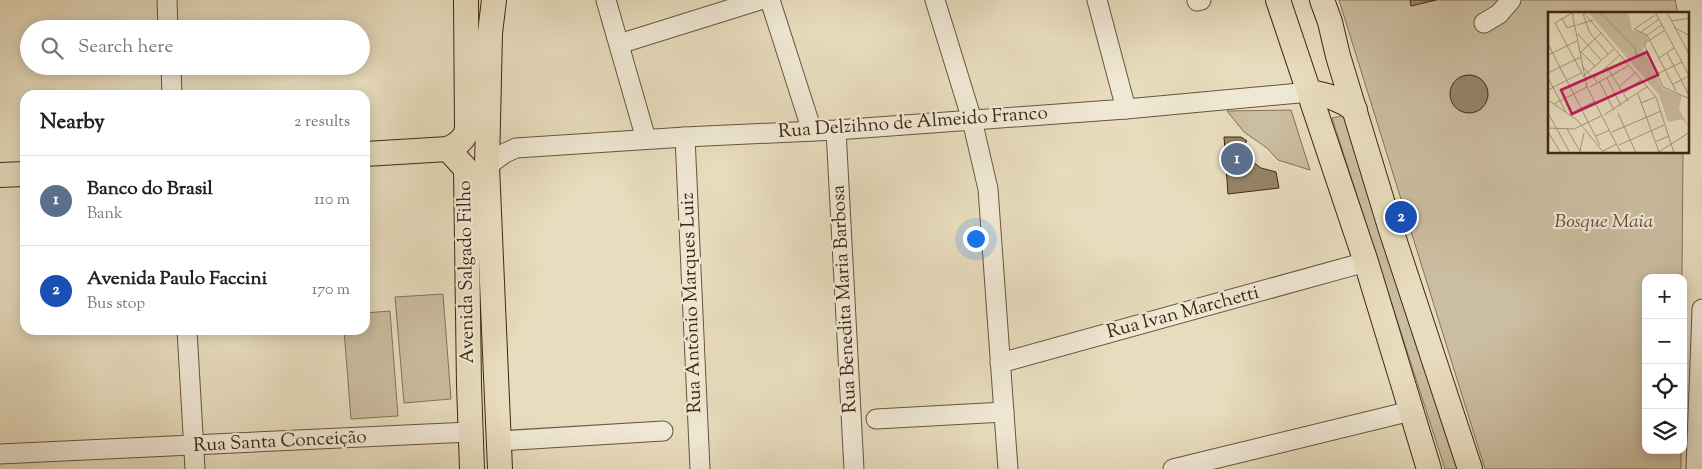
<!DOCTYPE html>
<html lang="en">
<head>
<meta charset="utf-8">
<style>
  body { margin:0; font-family:"Sorts Mill Goudy",serif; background:#f2f2f2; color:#222 }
  .controls { position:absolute; right:15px; bottom:15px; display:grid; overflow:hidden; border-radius:10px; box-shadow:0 2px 12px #0003 }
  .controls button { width:45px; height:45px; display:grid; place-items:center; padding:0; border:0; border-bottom:1px solid #e0e0e0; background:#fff; color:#222; font:25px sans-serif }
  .you { position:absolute; left:975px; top:238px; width:18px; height:18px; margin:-12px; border:4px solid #fff; border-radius:50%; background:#1a73e8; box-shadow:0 0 0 8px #1a73e833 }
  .badge { display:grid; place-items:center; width:32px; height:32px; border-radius:50%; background:#8f2418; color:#fff; font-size:16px; font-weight:700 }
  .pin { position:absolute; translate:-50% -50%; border:2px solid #fff; box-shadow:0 1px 5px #0006 }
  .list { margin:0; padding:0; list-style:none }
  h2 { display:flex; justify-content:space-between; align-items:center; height:65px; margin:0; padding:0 20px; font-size:21px }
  h2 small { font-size:16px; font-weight:400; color:#767676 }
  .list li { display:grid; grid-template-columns:32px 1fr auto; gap:15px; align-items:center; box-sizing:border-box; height:90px; padding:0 20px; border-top:1px solid #e0e0e0 }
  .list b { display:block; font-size:19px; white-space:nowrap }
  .list p { margin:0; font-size:16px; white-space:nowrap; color:#767676 }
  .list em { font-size:16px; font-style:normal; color:#767676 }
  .icon { flex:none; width:28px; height:28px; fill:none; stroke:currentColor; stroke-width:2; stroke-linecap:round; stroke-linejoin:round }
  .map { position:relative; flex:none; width:1702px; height:469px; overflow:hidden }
  .search { position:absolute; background:#fff; box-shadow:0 2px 12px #0003; left:20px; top:20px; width:350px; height:55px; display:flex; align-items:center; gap:12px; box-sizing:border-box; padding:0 18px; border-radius:28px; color:#767676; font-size:19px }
  .panel { position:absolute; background:#fff; box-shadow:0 2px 12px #0003; left:20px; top:90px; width:350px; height:245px; border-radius:15px }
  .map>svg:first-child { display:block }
</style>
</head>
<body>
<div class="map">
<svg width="1702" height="469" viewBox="0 0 1702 469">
  <rect width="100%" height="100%" fill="#e7dcbd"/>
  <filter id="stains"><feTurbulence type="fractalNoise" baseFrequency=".004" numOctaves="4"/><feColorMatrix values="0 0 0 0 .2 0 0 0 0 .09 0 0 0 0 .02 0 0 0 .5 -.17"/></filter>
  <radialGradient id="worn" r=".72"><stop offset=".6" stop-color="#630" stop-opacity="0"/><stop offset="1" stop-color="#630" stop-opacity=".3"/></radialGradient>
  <!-- green -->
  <g fill="#cbbda0" stroke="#867258">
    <path d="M1339,0h336l3,14h-128v138l133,1 -1,125h-36v172h35v19h-196z"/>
    <path d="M1291,110l19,60 -32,-10 -11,-12 -23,-16 -17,-21z"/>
    <path d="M1345,115l114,354h-14l-113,-351z"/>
    <path d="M443,294l8,105 -47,4 -9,-106z"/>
    <path d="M390,311l8,105 -47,3 -7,-89h21v-17z"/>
  </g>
  <!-- building -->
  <g fill="#97856a" stroke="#412711">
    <path d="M1410,0h26l-25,6z"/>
    <circle cx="1469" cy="94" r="19"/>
    <path d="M1224,137h17l6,4 -9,10 23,17 15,4 3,16 -51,6z"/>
  </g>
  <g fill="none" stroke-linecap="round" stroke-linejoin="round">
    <!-- minor casing -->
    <g stroke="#6a543c" stroke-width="21">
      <g id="minor">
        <path d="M167,0l1,29"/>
        <path d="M606,0l40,139"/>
        <path d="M770,0l42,131"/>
        <path d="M935,0l37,120 16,69 20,280"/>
        <path d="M1097,0l29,109"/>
        <path d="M1197,1l4,-1"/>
        <path d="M1484,23l15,-9 12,-14"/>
        <path d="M619,44l141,-44"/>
        <path d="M171,66l1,29"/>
        <path d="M836,130l18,339"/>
        <path d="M685,137l15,332"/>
        <path d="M487,166l18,-13 11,-5 169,-11 151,-7 290,-21 184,-17"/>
        <path d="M187,330l8,139"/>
        <path d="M1000,363l366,-101"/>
        <path d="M876,419l128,-7"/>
        <path d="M498,441l165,-10"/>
        <path d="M0,454l470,-22"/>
        <path d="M1173,469l238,-58"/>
        <path d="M1696,469l6,-160"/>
      </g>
    </g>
    <!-- major casing -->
    <g stroke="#412711" stroke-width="26">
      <g id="major">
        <path d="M494,0l-4,33 -3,133 13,303"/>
        <path d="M1278,0l88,262 63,207"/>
        <path d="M1322,0l8,22 8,34 52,171 80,242"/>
        <path d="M1310,92c17,3 31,7 45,18"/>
        <path d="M448,149l18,20 3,216 3,84"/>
        <path d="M365,154l83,-5c10,-5 16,-9 19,-19l-1,-130"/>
        <path d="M0,175l25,-1"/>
      </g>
    </g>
    <!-- minor -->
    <use href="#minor" stroke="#efe8d4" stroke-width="19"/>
    <!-- major -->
    <use href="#major" stroke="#e7dcbd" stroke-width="24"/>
  </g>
  <g text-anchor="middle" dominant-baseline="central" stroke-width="4.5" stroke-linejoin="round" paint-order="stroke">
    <!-- street labels -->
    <g font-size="19" fill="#412711" stroke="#efe8d4">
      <text transform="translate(913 123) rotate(-4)">Rua Delzihno de Almeido Franco</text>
      <text transform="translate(467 272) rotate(-91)">Avenida Salgado Filho</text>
      <text transform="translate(845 299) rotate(-93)">Rua Benedita Maria Barbosa</text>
      <text transform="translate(692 303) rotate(-92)">Rua Antônio Marques Luiz</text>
      <text transform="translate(1183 313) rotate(-15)">Rua Ivan Marchetti</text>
      <text transform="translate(280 442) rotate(-3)">Rua Santa Conceição</text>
    </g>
    <!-- park labels -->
    <g font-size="19" font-style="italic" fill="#644c35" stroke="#efe8d4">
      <text x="1604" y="222">Bosque Maia</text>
    </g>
  </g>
  <!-- overview -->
  <g transform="translate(1548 12)">
    <rect width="141" height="141" fill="#e7dcbd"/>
    <path d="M40,0h40l4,18 13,4 3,5 -5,10 20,40 19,7 -3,13 10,18 -7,-8 -14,3 -9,-27z" fill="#cbbda0"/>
    <path fill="none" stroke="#a59478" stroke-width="1" d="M24,0l15,75 34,66M35,0l73,85 18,56M52,0l35,36 2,10M107,0l35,65M119,0l23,44M24,1l-17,10 29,54M35,2l7,19 18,21M14,6l5,10 8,-3M123,9l19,-3M29,13l16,-5M126,15l16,9M86,17l13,6 29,56M86,17l21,-14M117,18l-20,13v4l18,40 27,12M93,20l18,-13M30,22l23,26M99,23l15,-10M0,32l52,101M33,40l14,14M32,41l21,-20M119,41l23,44M0,43l29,-14M111,46l15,-10M35,55l14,15M59,55l21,34M0,61l33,-16M109,62l25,-12M37,63l29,-26M0,66l18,34M46,66l26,-23M59,66l14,28M51,69l15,29M125,72l16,-8M72,74l16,-14M42,75l38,-21M0,78l33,-17M76,81l17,-13M90,82l21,58M0,88l29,20 27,33M93,91l15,-6M6,92l33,-17M0,101l21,38M70,101l18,40M22,102l25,-13M56,103l44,-29M0,116l26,1 27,-13M19,117l14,24M0,120l13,21M64,120l49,-21M48,124l14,-6M107,130l14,-6M71,133l45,-20M32,139l4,-18M55,139l14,-7M109,141l33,-21"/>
    <path fill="#c2185b" fill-opacity="0.15" stroke="#c2185b" stroke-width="2.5" d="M99,40l11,23 -86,39 -11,-24z"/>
    <rect width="141" height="141" fill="none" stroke="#412711" stroke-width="2.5"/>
  </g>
  <rect width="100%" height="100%" filter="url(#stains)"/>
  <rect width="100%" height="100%" fill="url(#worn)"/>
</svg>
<div class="controls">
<button>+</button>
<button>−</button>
<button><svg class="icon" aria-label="locate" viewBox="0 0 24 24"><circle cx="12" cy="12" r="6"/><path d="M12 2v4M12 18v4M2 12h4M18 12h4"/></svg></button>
<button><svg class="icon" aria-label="layers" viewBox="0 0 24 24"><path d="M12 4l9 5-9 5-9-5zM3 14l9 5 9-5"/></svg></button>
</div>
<div class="you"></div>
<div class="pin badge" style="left:1237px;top:159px;background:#5c6f8a">1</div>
<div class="pin badge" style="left:1401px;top:217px;background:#1a4fb4">2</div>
<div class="search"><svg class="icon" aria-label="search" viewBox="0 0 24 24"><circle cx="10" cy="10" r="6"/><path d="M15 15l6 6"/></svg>Search here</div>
<section class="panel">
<h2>Nearby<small>2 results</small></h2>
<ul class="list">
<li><span class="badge" style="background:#5c6f8a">1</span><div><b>Banco do Brasil</b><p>Bank</p></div><em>110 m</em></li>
<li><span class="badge" style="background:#1a4fb4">2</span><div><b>Avenida Paulo Faccini</b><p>Bus stop</p></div><em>170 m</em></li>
</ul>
</section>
</div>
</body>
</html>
